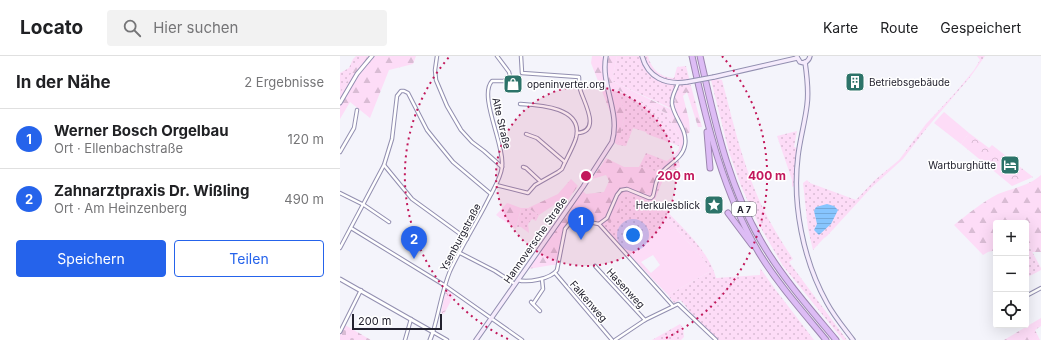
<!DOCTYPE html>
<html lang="de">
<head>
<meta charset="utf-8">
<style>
  body { margin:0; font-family:Inter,sans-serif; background:#f2f2f2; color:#202124 }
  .controls { position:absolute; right:12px; bottom:12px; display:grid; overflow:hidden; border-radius:4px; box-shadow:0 4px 16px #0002 }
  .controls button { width:36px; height:36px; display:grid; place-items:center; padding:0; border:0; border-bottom:1px solid #e0e0e0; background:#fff; color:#202124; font:20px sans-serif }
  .scale { position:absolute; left:12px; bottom:10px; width:90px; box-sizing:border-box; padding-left:4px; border:2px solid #22212e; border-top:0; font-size:11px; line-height:14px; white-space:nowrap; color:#22212e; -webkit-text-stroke:3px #fff; paint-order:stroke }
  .you { position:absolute; left:293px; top:179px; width:14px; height:14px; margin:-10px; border:3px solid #fff; border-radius:50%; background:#1a73e8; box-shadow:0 0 0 6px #1a73e833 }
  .badge { display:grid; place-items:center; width:26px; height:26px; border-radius:50%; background:#2563eb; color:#fff; font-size:13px; font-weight:700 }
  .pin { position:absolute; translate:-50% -33px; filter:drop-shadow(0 1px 2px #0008) }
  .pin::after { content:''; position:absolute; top:21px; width:14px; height:12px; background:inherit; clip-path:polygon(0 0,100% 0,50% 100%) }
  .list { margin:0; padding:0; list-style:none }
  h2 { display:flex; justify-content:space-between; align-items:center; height:52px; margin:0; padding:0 16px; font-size:17px }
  h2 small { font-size:13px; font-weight:400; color:#757577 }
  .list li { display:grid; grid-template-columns:26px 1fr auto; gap:12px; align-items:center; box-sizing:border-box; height:60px; padding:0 16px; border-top:1px solid #e0e0e0 }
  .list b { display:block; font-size:15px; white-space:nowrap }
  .list p { margin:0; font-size:13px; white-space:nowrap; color:#757577 }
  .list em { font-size:13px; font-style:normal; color:#757577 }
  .actions { display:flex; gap:8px; padding:12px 16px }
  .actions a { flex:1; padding:9px 0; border:1px solid #2563eb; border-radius:4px; text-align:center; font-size:14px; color:#2563eb }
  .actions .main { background:#2563eb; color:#fff }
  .icon { flex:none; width:22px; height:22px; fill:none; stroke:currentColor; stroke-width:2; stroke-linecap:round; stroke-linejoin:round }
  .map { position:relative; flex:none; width:701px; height:284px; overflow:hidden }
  header { display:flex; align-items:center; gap:24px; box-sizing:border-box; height:56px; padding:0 20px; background:#fff; border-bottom:1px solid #e0e0e0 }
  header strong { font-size:19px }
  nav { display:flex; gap:22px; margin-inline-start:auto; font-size:14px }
  .search { width:280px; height:36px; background:#f2f2f2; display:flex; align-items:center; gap:10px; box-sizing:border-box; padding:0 14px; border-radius:4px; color:#757577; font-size:15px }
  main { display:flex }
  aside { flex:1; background:#fff }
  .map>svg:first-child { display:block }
</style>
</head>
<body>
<header>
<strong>Locato</strong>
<div class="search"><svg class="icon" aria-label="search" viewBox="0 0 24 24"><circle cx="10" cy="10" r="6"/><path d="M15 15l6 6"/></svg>Hier suchen</div>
<nav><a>Karte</a><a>Route</a><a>Gespeichert</a></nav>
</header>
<main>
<aside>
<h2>In der Nähe<small>2 Ergebnisse</small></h2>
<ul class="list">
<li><span class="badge">1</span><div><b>Werner Bosch Orgelbau</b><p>Ort · Ellenbachstraße</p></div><em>120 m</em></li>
<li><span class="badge">2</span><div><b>Zahnarztpraxis Dr. Wißling</b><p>Ort · Am Heinzenberg</p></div><em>490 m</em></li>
</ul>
<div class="actions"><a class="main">Speichern</a><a>Teilen</a></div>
</aside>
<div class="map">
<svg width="701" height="284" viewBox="0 0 701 284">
  <defs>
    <pattern id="grass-dots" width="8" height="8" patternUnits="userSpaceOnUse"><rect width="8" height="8" fill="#fddcf7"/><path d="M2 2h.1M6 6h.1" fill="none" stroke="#d9bcd4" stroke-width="1.8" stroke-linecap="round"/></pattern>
    <pattern id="forest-firs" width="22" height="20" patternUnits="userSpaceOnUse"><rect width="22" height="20" fill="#fddcf7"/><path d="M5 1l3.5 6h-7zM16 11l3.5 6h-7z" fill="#d9bcd4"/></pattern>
    <pattern id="cemetery-stones" width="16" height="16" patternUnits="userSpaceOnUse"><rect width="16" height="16" fill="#fddcf7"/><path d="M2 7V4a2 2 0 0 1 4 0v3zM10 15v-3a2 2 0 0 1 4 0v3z" fill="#d9bcd4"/></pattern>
    <pattern id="park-crowns" width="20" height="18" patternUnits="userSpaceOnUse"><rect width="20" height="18" fill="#fddcf7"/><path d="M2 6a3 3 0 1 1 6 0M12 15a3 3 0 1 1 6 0" fill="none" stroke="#d9bcd4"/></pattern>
    <pattern id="water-rules" width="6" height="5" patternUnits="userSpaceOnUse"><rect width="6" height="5" fill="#87c5fe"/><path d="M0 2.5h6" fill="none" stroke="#74a9da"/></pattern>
  </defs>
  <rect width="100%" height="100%" fill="#f4f4fb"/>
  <!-- grass -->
  <g fill="url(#grass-dots)">
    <path d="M16,0h9l-12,14 -13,24v-21l9,-5 4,-9z"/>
    <path d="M277,0h31c3,13 13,22 26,22l3,-11 9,-1 5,20 -3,-1 -13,13 1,9 -4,3 -4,-3 -56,-26z"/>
    <path d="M637,0h8l-14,20 -45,53 -23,30 -32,29 -44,48 -3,2 -11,12 -5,-21 -5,-46 4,-3 3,3 46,17 19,-20 24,-20 27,-36 29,-31 19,-23 6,-10z"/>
    <path d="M377,23l5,1c10,38 19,78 35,115 9,22 22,43 36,64l-4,3 58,78h-4l-60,-74 -25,-43 -17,-37 -12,-34 -18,-72z"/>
    <path d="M278,34l48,23 14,26 -1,7 -32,-12 -1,-2 -13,-4 -7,18 -8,-1 7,-31z"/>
    <path d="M457,75l-3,16 3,1 -3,38 -2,1v-7l-15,-44z"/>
    <path d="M306,97l18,7 3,1 -12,10 -16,-4z"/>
    <path d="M338,100l2,11 -9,3 -6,5 -10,24c20,22 54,50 61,79l44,-3v-7l15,21 39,51h-100l-23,-21 3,-3c-6,-5 -8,-11 -14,-16l-6,3 -6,-8 43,-24 -9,-14 -34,-37 -47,26 -17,-19 -7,-5 22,-20 5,-7 7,1 12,3c13,-9 9,-15 16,-26 5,-6 13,-11 19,-17z"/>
    <path d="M181,152h7l11,7 -3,6 -4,-2 -4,5 1,9 -8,-6h-4z"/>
    <path d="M686,187h1l2,3 12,22v2l-15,8z"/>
    <path d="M340,268l3,4 1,9 -3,3h-29z"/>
  </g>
  <!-- forest -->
  <g fill="url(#forest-firs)">
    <path d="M25,0h51l-3,8 -24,6 -19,48 -20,-16 -10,17v-25l13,-24z"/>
    <path d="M252,0h8l8,3 1,-3h8l-5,25 60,29 4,-3 -1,-9 3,-8 10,-5 3,1 11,41h-4l-11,-35 -4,4 6,24 1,12 -6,5c-1,21 -13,22 -24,36 -8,10 -4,17 -17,26l-12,-3 -7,-1 -5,7 1,14 -11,7 -5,-7 -7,6 -24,-5c-13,11 -13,32 -16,48h-5l-24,4 55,-78 3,3 18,-2 5,-11 -3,-6 -14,4 14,-21 18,9h15l16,4 18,-15 6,-7 1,-10 -14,-26 -48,-23 7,24 -7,31 -3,-2 2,-21 -5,-5 -21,-54z"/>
    <path d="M701,119v77h-9l-4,-9h-2v-20h-30v27l-8,2 -5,3 -29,-30c14,-11 28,-23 44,-31 14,-6 31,-8 43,-19z"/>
    <path d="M231,123l7,7 -11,15 -4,-2 -24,16 -11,-7 30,-14z"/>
    <path d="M167,147l14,5 -5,21 -20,-14z"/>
    <path d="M701,262v8l-6,4 5,10h-36z"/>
  </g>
  <!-- cemetery -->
  <path fill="url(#cemetery-stones)" d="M5,269l26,15h-31v-5z"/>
  <!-- park -->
  <g fill="url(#park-crowns)">
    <path d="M629,77l20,15 3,-3 41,32 -21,9 -51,-42z"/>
    <path d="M106,232l9,5 -11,21 -3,-1z"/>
  </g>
  <!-- garden -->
  <g fill="#fddcf7" fill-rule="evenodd">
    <path d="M604,56l25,21 -8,11 -27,-21z"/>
    <path d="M328,164l34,37 9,14 -43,24 -47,-49zM313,199l7,10 -9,8 -10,-11z"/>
  </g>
  <!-- water -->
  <path fill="url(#water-rules)" d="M487,148l7,2 4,4 -7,14 -12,11 -5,-5 3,-6 -3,-13 2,-4z"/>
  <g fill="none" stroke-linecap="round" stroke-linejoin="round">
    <!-- minor casing -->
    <g stroke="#928fb0" stroke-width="4.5">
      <g id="minor">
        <path d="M97,0l-2,14 1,10 11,26 14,24 11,12 12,9 18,16"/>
        <path d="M181,0l1,17 57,4c0,5 0,10 2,15 4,12 20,40 -4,41"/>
        <path d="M186,78l11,4 28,24"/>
        <path d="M0,96l14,-24 3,-18"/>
        <path d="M44,109l28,34 55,40"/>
        <path d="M183,111l3,1 14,13"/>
        <path d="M156,129l32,8 7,-8 23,-13 4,-3c4,-10 11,-21 14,-31 8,-31 -37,-33 -56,-34"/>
        <path d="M0,137l24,12 25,17"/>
        <path d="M259,168l74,82"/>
        <path d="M11,172l93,57 78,55"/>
        <path d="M0,192l44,-83 8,-26 5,-43 4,-5h3l4,2 19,37 8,10 18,22 38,32"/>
        <path d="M120,197l35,18 20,13"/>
        <path d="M255,210l50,54"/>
        <path d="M215,217l57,67"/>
        <path d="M178,224c9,3 33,-1 39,-10l8,-41 8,-10 26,5 8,-6 10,-23 4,-5 6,-1 22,9h2l2,-2c2,-6 2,-13 5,-18 7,-14 24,-17 27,-33 3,-15 -11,-27 -13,-41 -1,-8 4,-14 6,-21"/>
        <path d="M686,240l15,-8"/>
        <path d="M191,246l9,9"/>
        <path d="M193,248l10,-15 -1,-10"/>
        <path d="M0,276l21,-42"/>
        <path d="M65,284l6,-21"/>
        <path d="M107,284l-14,-8c6,-20 9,-42 17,-61 11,-24 26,-47 38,-71 5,-10 13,-22 14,-33 3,-22 -24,-71 -10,-86h12l6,-5 -1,-4 -12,-16"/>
        <path d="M275,284l30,-20 33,-16 38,36"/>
      </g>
    </g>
    <!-- tertiary casing -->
    <g stroke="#928fb0" stroke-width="5">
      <g id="tertiary">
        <path d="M0,47l17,-29 15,-18"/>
        <path d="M0,223l93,53 -3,8"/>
      </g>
    </g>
    <!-- secondary casing -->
    <g stroke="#928fb0" stroke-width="5.5">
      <g id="secondary">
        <path d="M302,0c6,22 24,29 45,26"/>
        <path d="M457,1l3,5c5,2 9,-1 10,-6"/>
        <path d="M465,6c2,14 4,29 2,43 -2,17 -7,34 -9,51 -6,48 5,104 29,147 7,13 17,25 26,37"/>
        <path d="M374,21l83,-19"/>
        <path d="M136,284l107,-153 29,-45c9,-30 -12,-57 -6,-86"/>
      </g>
    </g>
    <!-- motorway casing -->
    <g stroke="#9c86af" stroke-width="7">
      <g id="motorway">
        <path d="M352,0c15,69 31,136 67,197 19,31 44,59 67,87"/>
        <path d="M360,0c15,67 29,135 67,195 20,32 45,60 69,89"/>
        <path d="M367,76l3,36"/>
        <path d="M388,157l24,32"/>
      </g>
    </g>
    <!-- minor -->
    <use href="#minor" stroke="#fff" stroke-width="2.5"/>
    <!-- tertiary -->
    <use href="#tertiary" stroke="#fff" stroke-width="3"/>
    <!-- secondary -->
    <use href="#secondary" stroke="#f5ebfc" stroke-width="3.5"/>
    <!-- motorway -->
    <use href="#motorway" stroke="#ddbcf5" stroke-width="5"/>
    <!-- secondary-bridge casing -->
    <g stroke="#928fb0" stroke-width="5.5" stroke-linecap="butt">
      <path id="secondary-bridge" d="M347,26l27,-5"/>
    </g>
    <!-- secondary-bridge -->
    <use href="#secondary-bridge" stroke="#f5ebfc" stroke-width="3.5"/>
  </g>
  <!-- distance rings -->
  <circle cx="246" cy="120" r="90" fill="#c2185b" fill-opacity=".12"/>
  <g fill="none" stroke="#c2185b" stroke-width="2" stroke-dasharray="2 4">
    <circle cx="246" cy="120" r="90"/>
    <path d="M168 283A181 181 0 0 1 110 0M382 0A181 181 0 0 1 324 283"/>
  </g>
  <!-- icons -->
  <defs>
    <g id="building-square" transform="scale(1)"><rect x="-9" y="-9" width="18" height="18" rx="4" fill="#2c7369" stroke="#fff"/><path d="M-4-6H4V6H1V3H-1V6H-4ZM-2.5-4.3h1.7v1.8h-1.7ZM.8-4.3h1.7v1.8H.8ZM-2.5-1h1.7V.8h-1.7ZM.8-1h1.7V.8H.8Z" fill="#fff"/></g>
    <g id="shop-square" transform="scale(1)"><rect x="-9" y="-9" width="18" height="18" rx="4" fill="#2c7369" stroke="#fff"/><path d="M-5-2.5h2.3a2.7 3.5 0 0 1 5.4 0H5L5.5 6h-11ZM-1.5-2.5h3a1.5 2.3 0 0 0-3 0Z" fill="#fff"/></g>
    <g id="hotel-square" transform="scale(1)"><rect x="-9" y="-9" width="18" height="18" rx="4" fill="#2c7369" stroke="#fff"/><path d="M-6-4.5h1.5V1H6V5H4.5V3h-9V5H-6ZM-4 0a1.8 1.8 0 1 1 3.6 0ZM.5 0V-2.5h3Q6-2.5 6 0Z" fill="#fff"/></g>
    <g id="sight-square" transform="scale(1)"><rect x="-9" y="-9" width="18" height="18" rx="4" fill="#2c7369" stroke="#fff"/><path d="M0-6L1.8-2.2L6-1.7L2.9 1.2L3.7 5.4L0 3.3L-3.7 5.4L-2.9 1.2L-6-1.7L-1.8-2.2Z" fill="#fff"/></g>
  </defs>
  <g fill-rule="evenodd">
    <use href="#building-square" x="515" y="26"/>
    <use href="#shop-square" x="173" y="28"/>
    <use href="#hotel-square" x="670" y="109"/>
    <use href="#sight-square" x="374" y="149"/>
  </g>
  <g text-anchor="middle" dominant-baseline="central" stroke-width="3" stroke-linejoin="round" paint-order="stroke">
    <!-- shield labels -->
    <rect fill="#fff" stroke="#64646d" stroke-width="1" x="392" y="146" width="24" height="14" rx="3"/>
    <g font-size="9" font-weight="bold" fill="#22212e">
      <text x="404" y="153">A 7</text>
    </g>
    <!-- poi labels -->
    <g font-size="10" fill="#22212e" stroke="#fff" text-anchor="start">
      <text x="529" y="26">Betriebsgebäude</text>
      <text x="187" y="28">openinverter.org</text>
      <text x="656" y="109" text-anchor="end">Wartburghütte</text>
      <text x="360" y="149" text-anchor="end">Herkulesblick</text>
    </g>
    <!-- street labels -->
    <g font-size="10" fill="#22212e" stroke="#fff">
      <text transform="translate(162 67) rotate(77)">Alte Straße</text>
      <text transform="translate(120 181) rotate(-62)">Ysenburgstraße</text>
      <text transform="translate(195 184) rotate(-55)">Hannoversche Straße</text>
      <text transform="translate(286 232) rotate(47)">Hasenweg</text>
      <text transform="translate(249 245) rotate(49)">Falkenweg</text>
    </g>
  </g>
  <circle cx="246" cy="120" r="6" fill="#c2185b" stroke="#fff" stroke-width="2"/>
  <g font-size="12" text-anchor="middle" font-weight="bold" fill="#c2185b" stroke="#fff" stroke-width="3" stroke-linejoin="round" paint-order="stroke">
    <text x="336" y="124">200 m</text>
    <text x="427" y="124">400 m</text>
  </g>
</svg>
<div class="controls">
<button>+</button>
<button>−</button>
<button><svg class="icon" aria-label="locate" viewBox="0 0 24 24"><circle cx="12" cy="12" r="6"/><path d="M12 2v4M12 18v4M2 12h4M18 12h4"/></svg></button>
</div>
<div class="scale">200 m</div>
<div class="you"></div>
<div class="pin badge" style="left:241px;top:184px">1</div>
<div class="pin badge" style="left:74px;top:203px">2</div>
</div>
</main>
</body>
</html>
